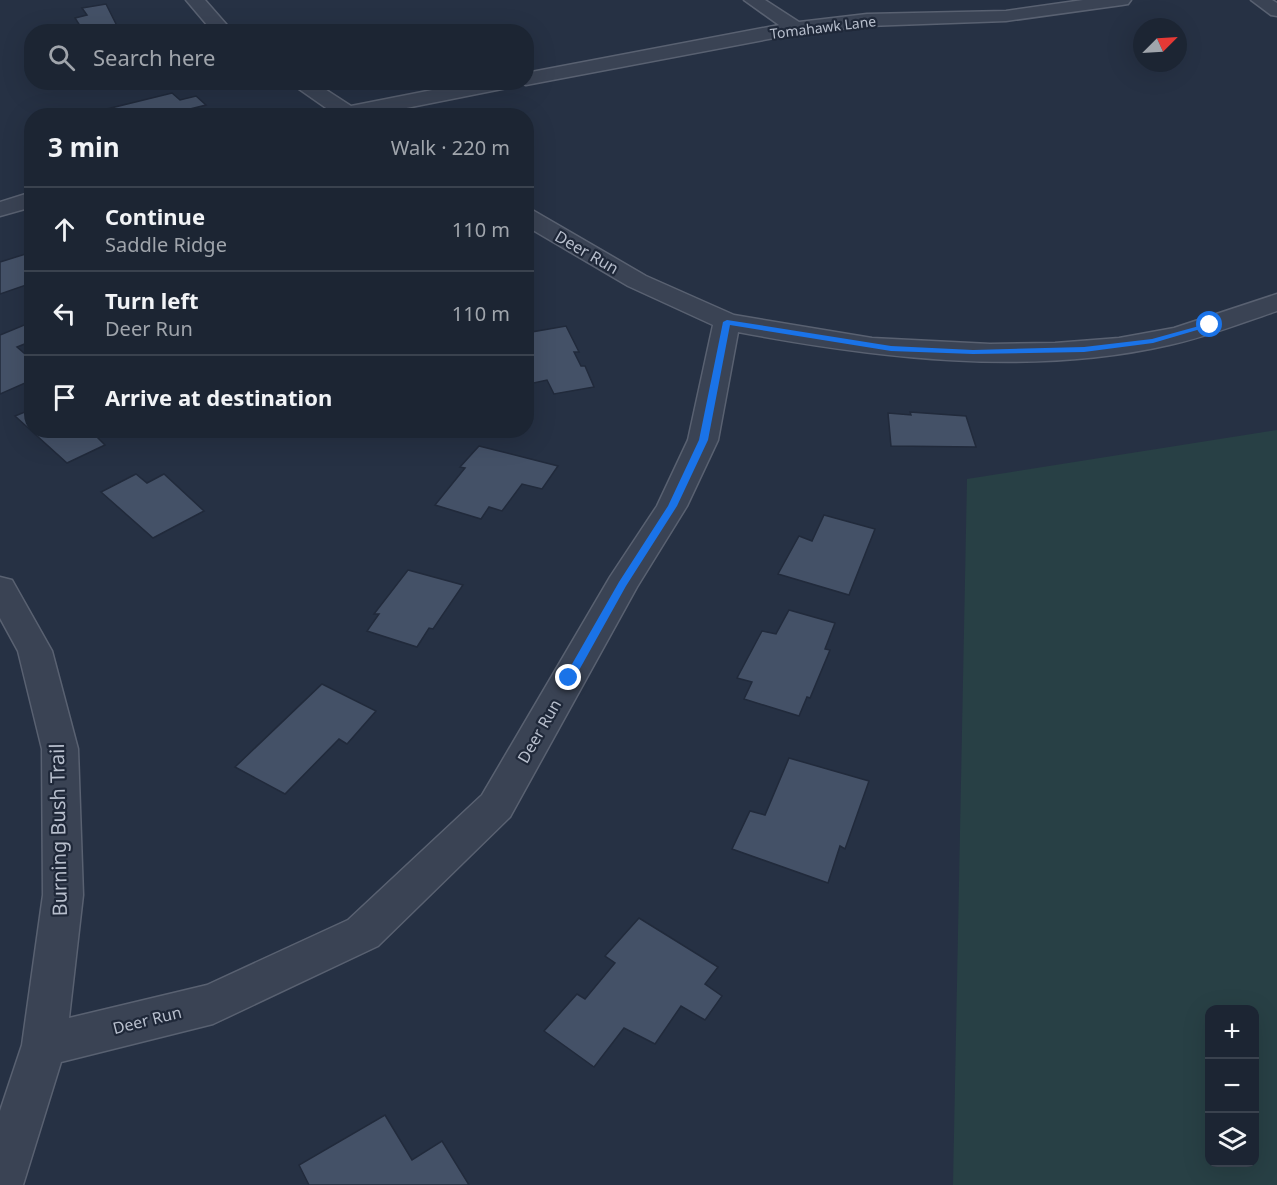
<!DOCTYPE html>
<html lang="en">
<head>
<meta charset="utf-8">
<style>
  body { margin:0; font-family:"Noto Sans",sans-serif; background:#29313f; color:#f1f3f6 }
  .controls { position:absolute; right:18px; bottom:18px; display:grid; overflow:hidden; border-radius:12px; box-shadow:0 6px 24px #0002 }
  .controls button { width:54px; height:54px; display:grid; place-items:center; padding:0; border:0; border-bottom:2px solid #3a424e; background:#1c2533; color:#f1f3f6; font:30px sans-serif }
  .compass { position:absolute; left:1133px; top:18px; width:54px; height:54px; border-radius:50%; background:#1c2533; box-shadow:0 6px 24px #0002; rotate:66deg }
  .stop { position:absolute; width:18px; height:18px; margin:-14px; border:4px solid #1a73e8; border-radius:50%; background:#fff }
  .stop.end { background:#1a73e8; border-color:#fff; box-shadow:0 2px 6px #0008 }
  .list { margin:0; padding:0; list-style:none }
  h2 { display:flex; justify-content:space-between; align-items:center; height:78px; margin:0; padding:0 24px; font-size:26px }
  h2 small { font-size:20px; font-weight:400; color:#a0a5ac }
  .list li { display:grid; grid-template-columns:39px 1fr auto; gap:18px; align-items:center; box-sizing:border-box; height:84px; padding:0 24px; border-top:2px solid #3a424e }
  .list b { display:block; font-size:22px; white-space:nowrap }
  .list p { margin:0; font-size:20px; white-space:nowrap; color:#a0a5ac }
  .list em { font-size:20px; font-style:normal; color:#a0a5ac }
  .icon { flex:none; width:33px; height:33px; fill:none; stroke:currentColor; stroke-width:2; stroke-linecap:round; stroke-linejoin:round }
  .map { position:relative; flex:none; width:1277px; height:1185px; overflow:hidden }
  .search { position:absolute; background:#1c2533; box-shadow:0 6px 24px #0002; left:24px; top:24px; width:510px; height:66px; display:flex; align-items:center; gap:15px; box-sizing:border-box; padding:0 21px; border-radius:24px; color:#a0a5ac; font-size:22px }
  .panel { position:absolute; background:#1c2533; box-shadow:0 6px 24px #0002; left:24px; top:108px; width:510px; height:330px; border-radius:24px }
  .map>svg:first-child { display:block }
</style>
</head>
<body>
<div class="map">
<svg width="1277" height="1185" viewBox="0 0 1277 1185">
  <rect width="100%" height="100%" fill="#263144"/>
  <!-- green -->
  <path fill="#284045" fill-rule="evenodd" d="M1277,430v755h-324l14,-706zM1210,1010h44v152h-44z"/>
  <!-- building -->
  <g fill="#445167" stroke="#212a3b" stroke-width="1.5">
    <path d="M106,4l11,22 -33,6 -9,-14 12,-3 -5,-7z"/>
    <path d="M172,93l8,7 16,-4 10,9 -44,11h-49l-6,-7z"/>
    <path d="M32,252v31l-32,11v-32z"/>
    <path d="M29,323l3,2v16l-15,6 15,13v20l-32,14v-59z"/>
    <path d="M566,326l13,26h-5l7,14h4l9,21 -40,7 -7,-14 -18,4 -3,-5v-46z"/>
    <path d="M32,409v21h58l15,15 -38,18 -52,-47z"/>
    <path d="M910,412l56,4 10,31 -85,-1 -3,-33 23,2z"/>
    <path d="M479,446l79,20 -16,23 -20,-5 -20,27 -13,-4 -8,12 -46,-14 30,-37 -5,-1z"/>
    <path d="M136,474l11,9 17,-9 40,37 -51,27 -52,-46z"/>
    <path d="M824,515l51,14 -26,66 -71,-21 21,-38 13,5z"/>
    <path d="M408,570l55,15 -30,44 -4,-1 -12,19 -50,-16 12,-17h-5z"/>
    <path d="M789,610l46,13 -10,26 5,1 -20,48 -3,-1 -8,19 -55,-17 8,-17 -15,-4 25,-47 14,3z"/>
    <path d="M322,684l54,27 -29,33 -8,-5 -54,55 -50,-27z"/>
    <path d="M789,758l80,23 -24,68 -5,-3 -12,37 -96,-34 18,-38 15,4z"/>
    <path d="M639,918l79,49 -13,17 17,12 -17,24 -24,-14 -26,38 -31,-16 -30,39 -50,-36 33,-37 8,5 30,-36 -10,-7z"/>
    <path d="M385,1115l27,45 30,-19 27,44h-160l-10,-20z"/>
  </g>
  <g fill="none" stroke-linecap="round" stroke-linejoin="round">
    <!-- minor casing -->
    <g stroke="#596171" stroke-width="3">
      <g id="minor">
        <path d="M186,0h19l28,32h-20z"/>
        <path d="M744,0h21l34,22 68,-8 139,-3 77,-11h48l-3,4 -6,1 -116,16 -139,5 -72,8 -269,51 -8,-3h8v-9l253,-48z"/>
        <path d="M1251,0h21l5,3v13l-6,-1z"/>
        <path d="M289,82h25l37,24 122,-24h44l-3,4 -7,2 -141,28h-45l3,-4 5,-2z"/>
        <path d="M32,192v15l-32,9v-14z"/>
        <path d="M526,209l8,2 112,65 88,39 138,23 118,6 65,-1 64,-5 55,-10 103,-34v17c-36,12 -71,26 -108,34 -139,32 -293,13 -431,-13l-20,108 -31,66 -50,81 -127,230 -132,129 -165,78 -152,38 -38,123h-23v-74l22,-66 21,-150 -1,-146 -24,-98 -18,-33v-41l12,3 40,71 26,98 5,146 -14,123 138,-33 141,-65 134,-125 128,-218 47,-71 31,-66 25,-115 -85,-39 -102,-60z"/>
      </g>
    </g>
    <!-- minor -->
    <use href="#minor" fill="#3a4354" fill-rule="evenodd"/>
  </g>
  <!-- route -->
  <path fill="#1a73e8" d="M727,320l164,26 82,4 111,-3 68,-8 58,-16 4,2 -61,18 -69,9 -111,2 -82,-3 -161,-26 -22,115 -31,66 -51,80 -53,95h-8l-1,-3 55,-96 49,-76 31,-66 24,-118z"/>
  <g text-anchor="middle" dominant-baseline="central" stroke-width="4.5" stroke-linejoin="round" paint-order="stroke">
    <!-- far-street labels -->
    <g font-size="14" fill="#b8bfcd" stroke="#1f2839">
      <text transform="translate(823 27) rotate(-7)">Tomahawk Lane</text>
    </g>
    <!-- street labels -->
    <g font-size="16" fill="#b8bfcd" stroke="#1f2839">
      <text transform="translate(587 252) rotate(30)">Deer Run</text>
      <text transform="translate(539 731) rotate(-60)">Deer Run</text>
      <text transform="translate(147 1020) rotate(-14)">Deer Run</text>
    </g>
    <!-- near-street labels -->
    <g font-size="20" fill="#b8bfcd" stroke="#1f2839">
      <text transform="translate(58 830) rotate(-91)">Burning Bush Trail</text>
    </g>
  </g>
</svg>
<div class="controls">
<button>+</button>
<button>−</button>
<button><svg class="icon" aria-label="layers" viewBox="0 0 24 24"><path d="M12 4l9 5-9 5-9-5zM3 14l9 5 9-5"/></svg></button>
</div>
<svg class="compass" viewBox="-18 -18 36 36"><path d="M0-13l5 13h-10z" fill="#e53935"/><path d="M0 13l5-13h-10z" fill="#a0a5ac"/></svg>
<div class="stop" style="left:1210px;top:325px"></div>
<div class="stop end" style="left:569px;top:678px"></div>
<div class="search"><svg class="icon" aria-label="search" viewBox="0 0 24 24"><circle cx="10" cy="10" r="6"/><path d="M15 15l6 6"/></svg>Search here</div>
<section class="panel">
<h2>3 min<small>Walk · 220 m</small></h2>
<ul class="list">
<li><svg class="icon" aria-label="ahead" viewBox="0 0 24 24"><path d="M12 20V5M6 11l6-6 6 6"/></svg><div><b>Continue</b><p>Saddle Ridge</p></div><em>110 m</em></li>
<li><svg class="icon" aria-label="left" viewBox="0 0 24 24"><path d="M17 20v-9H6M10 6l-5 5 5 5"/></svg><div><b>Turn left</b><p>Deer Run</p></div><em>110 m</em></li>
<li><svg class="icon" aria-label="arrive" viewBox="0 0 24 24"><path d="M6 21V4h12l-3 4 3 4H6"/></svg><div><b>Arrive at destination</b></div></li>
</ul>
</section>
</div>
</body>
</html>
